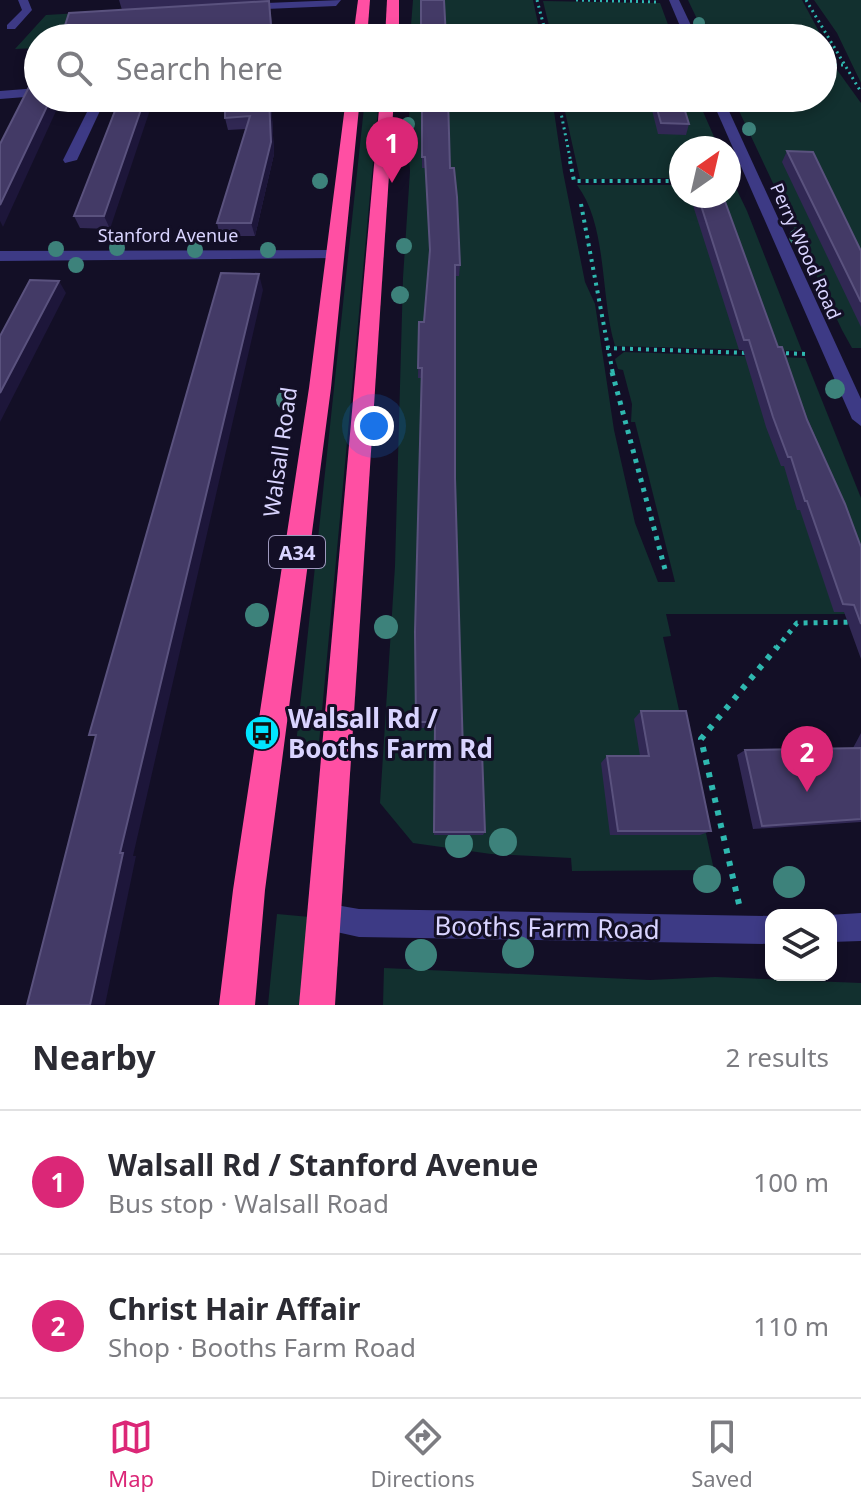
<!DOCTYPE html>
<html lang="en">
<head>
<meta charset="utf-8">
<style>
  body { margin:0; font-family:"Noto Sans",sans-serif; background:#f7f7f7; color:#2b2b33 }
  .controls { position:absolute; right:24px; bottom:24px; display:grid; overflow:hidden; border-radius:16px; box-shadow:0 4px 12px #0003 }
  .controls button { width:72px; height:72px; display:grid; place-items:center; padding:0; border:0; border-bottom:2px solid #e1e1e2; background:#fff; color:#2b2b33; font:40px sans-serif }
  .compass { position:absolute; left:669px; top:136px; width:72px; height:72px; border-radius:50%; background:#fff; box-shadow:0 4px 12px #0003; rotate:34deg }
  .you { position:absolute; left:374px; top:426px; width:28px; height:28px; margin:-20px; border:6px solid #fff; border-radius:50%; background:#1a73e8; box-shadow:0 0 0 12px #1a73e833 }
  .badge { display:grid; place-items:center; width:52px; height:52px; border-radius:50%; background:#db2777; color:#fff; font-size:26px; font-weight:700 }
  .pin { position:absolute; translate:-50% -66px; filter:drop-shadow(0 2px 4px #0008) }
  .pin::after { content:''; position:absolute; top:42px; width:28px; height:24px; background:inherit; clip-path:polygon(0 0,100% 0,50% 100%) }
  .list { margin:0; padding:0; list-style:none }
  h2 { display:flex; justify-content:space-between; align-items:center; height:104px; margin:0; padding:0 32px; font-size:34px }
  h2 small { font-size:26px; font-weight:400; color:#7c7c81 }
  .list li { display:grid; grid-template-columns:52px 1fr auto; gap:24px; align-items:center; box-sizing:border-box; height:144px; padding:0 32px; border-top:2px solid #e1e1e2 }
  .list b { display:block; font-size:30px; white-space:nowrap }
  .list p { margin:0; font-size:26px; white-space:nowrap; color:#7c7c81 }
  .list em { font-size:26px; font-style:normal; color:#7c7c81 }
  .icon { flex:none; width:44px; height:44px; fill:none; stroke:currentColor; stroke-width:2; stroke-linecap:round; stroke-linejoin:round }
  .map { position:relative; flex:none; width:861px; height:1005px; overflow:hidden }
  .search { position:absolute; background:#fff; box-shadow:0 4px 12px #0003; left:24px; right:24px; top:24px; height:88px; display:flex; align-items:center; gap:20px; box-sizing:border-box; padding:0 28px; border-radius:44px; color:#7c7c81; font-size:30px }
  .sheet { height:392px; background:#fff }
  nav { display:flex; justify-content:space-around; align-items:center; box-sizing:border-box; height:112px; border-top:2px solid #e1e1e2; background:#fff; font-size:22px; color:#7c7c81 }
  nav a { display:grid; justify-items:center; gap:4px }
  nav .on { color:#db2777 }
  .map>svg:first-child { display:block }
</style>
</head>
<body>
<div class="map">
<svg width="861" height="1005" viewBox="0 0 861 1005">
  <rect width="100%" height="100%" fill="#130f26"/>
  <!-- green -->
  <g fill="#12302f">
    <path d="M413,0h120l8,38h-131z"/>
    <path d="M688,0h114l34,63h-13v-25h-117z"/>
    <path d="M814,0h47v83l-24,-50z"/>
    <path d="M543,1l117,2 13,35h-121z"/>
    <path d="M113,11l-49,27h-26v10l-23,1 31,-34z"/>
    <path d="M823,67h12l26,36v245h-9l-10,-18 -109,-232h90z"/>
    <path d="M365,98h14l-61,656h-23z"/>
    <path d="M410,98h142l11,74 22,110 10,22 19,126 21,93 23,59h17l-40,-160h-4l1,-18 -9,-34 -5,-1 -3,-10 9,-7 181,6 56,140v116h-195l5,22 -8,1 51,233 -142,1 -1,-13 -80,-4 -78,-11 -33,-40 15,-237 8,-288 7,-107 -2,-30z"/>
    <path d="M562,98h135l22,50h-38v30l-101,1z"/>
    <path d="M729,184h5l13,27 55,140 -187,-5c-15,-49 -7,-120 -38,-161h104v11h48z"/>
    <path d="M277,914l33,3 -9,88h-33z"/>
    <path d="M384,968l266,12 65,-3 146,6v22h-478z"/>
  </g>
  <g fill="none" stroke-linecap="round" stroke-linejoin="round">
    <!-- path-far3 -->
    <g stroke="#2fb8b0" stroke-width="3" stroke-dasharray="2 4" stroke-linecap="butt">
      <path d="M537,0l10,38"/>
      <path d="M576,0l82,2"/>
      <path d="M806,0l55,92"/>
      <path d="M823,65h21"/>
      <path d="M558,98l13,65"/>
    </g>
    <!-- path-far2 -->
    <g stroke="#2fb8b0" stroke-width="4" stroke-dasharray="3 5" stroke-linecap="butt">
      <path d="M570,161l4,20h107"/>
      <path d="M581,204l32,170"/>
      <path d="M606,348l142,5"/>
      <path d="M778,353l30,1"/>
    </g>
    <!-- path-far1 -->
    <g stroke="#2fb8b0" stroke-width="5" stroke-dasharray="4 6" stroke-linecap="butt">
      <path d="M612,372l54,201"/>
      <path d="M776,649l21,-26 64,-1"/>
    </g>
    <!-- path -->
    <path stroke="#2fb8b0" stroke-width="6" stroke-dasharray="5 8" stroke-linecap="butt" d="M739,904l-38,-165 76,-92"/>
    <!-- minor -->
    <g fill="#3d3a85" fill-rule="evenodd">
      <path d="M18,0h10l4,10 -17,19h-8v-4l15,-15z"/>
      <path d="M341,0l-5,6 -93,4 -5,-3 5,-3z"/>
      <path d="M669,0h10l18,38h-12z"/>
      <path d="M38,88v8l-38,3v-8z"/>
      <path d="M94,98h12l-29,62 -12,3 -2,-3z"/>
      <path d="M711,98h12l138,301v27l-9,-7z"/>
      <path d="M336,250l5,2v6l-341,3v-10z"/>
      <path d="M324,903l35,6 412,7v28l-412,-7 -45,-10 -4,-10 4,-10z"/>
      <path d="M861,913v28l-30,1v-27h-3z"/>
    </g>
    <!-- highway -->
    <g fill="#ff4fa3" fill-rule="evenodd">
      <path d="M358,0h12l-3,38h-14z"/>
      <path d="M387,0h12v38h-14z"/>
      <path d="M346,98h14l-29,290 -66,502 -10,115h-36l14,-115 76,-502z"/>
      <path d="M380,98h14l-59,907h-36z"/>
    </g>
  </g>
  <!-- trees -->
  <g fill="#3d827b">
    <circle cx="699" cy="23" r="6"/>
    <circle cx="408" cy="124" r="7"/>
    <circle cx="749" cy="129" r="7"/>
    <circle cx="320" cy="181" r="8"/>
    <circle cx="797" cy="237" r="8"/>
    <circle cx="404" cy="246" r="8"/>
    <circle cx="117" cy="248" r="8"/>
    <circle cx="56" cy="249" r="8"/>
    <circle cx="195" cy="250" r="8"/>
    <circle cx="268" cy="250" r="8"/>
    <circle cx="76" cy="265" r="8"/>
    <circle cx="400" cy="295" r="9"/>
    <circle cx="835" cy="389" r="10"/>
    <circle cx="286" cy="400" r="10"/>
    <circle cx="257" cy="615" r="12"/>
    <circle cx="386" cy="627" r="12"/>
    <circle cx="503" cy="842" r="14"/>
    <circle cx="459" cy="844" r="14"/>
    <circle cx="707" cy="879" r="14"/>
    <circle cx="789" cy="882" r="16"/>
    <circle cx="518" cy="952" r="16"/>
    <circle cx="421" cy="955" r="16"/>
  </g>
  <!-- wall -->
  <g fill="#312854">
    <path d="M119,0h151l-1,1 5,37h-213l61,-28z"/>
    <path d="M120,98l-10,131 -30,-1 -6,-12z"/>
    <path d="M271,98l3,56 -19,82h-35l-3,-13 29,-94 -18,1 -3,-12z"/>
    <path d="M422,98l28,70 10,97 -1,11h-4v202l8,274 22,80 -2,3h-49v-107h-18l-1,-96 6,-254h-3l1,-56h5l6,-68 -5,-86h-3z"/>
    <path d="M649,98h32l8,26 -3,11 -28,-1z"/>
    <path d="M787,151l74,100v76l-79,-165z"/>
    <path d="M690,196h33l55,151 83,200v112l-17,-47h-10l-34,-102h-3l-13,-44h-3l-15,-39 -23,-77h-4z"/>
    <path d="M641,711l70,120 -11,4h-90l-9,-72 6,-7h33l-6,-37z"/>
    <path d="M861,733v89l-108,7 -16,-74 8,-5 108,-2z"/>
  </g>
  <!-- shaded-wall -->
  <g fill="#1d163a">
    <path d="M51,98h11l-59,129 -3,-6v-16z"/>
    <path d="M145,98h9l-44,131 -6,-13z"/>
    <path d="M269,98h2l3,56 -19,82 -4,-13z"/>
    <path d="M259,274l4,16 -130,566h3l-31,149h-15l30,-152z"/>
    <path d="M59,281l7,12 -66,129v-29z"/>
  </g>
  <!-- building -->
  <g fill="#433a66" stroke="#5a527e" stroke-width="2">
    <path d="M421,0h23l2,38h-25z"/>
    <path d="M269,1l3,37h-211l8,-25z"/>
    <path d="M38,70v28h13l-51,107v-61l29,-57 5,-1 1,-11z"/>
    <path d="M120,98h25l-41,118h-30z"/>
    <path d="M225,98h44l2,44 -20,81h-34l33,-107 -25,2z"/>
    <path d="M422,98h26l2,70h4l3,29 3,68h-5v213l8,274h19l3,80h-51l1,-110h-19l-1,-90 7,-264h-4l1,-46h5l6,-72 -5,-93h-3z"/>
    <path d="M654,98h27l8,26 -28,-1z"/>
    <path d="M787,151l26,1 48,99v51z"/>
    <path d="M698,196h25l55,151h4l25,73 38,84 16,43v77l-7,-19 -11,-1 -36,-103h-2l-14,-44h-3l-15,-40 -24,-77h-5z"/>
    <path d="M221,273l38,1 -139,579h3l-33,152h-63l69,-270h-7z"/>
    <path d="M30,280l29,1 -59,112v-57z"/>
    <path d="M641,711h45l25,120h-93l-11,-75h42z"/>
    <path d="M861,748v71l-99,7 -17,-76z"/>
  </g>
  <!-- icons -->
  <defs>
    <g id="bus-disc" transform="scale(1.8)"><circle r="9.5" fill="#00e5ff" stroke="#130f26"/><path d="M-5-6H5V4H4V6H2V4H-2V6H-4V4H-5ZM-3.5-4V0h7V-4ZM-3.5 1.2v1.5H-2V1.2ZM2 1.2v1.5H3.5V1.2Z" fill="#111"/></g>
  </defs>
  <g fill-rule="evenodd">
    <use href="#bus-disc" x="262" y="733"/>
  </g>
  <g text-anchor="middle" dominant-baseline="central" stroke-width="6" stroke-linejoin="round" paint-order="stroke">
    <!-- far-street labels -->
    <g font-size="18" fill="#d9d4ff" stroke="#130f26">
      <text x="168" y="235">Stanford Avenue</text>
      <text transform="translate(806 251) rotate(66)">Perry Wood Road</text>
    </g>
    <!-- shield labels -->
    <rect fill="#130f26" stroke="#9e99be" stroke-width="2" x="269" y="536" width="56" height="32" rx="6"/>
    <g font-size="20" font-weight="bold" fill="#d9d4ff">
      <text x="297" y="552">A34</text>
    </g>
    <!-- street labels -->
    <g font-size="22" fill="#d9d4ff" stroke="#130f26">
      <text transform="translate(279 452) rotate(-82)">Walsall Road</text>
    </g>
    <!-- near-poi labels -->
    <g font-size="26" font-weight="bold" fill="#d9d4ff" stroke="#130f26" text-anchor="start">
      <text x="288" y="718">Walsall Rd /<tspan x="288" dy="30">Booths Farm Rd</tspan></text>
    </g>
    <!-- near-street labels -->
    <g font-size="26" fill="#d9d4ff" stroke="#130f26">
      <text transform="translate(547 927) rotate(1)">Booths Farm Road</text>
    </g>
  </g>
</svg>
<div class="controls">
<button><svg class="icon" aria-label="layers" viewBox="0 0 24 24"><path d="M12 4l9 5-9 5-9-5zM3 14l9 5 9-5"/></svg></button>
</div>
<svg class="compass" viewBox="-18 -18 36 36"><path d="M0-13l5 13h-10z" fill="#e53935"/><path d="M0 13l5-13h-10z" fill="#7c7c81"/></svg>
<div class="you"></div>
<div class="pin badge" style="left:392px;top:183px">1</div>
<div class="pin badge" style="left:807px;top:792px">2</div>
<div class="search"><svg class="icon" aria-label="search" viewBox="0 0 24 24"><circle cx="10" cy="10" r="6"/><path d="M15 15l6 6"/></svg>Search here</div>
</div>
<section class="sheet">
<h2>Nearby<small>2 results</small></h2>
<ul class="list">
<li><span class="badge">1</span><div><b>Walsall Rd / Stanford Avenue</b><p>Bus stop · Walsall Road</p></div><em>100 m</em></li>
<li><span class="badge">2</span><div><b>Christ Hair Affair</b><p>Shop · Booths Farm Road</p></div><em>110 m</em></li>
</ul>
</section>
<nav>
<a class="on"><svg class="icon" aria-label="map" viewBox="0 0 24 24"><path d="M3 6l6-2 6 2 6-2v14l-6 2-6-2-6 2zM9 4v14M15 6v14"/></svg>Map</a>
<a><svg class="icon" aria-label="directions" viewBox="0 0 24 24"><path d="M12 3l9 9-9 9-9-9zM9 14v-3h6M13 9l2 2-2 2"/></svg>Directions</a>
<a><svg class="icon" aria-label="saved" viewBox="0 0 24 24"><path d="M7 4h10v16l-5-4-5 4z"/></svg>Saved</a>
</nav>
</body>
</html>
